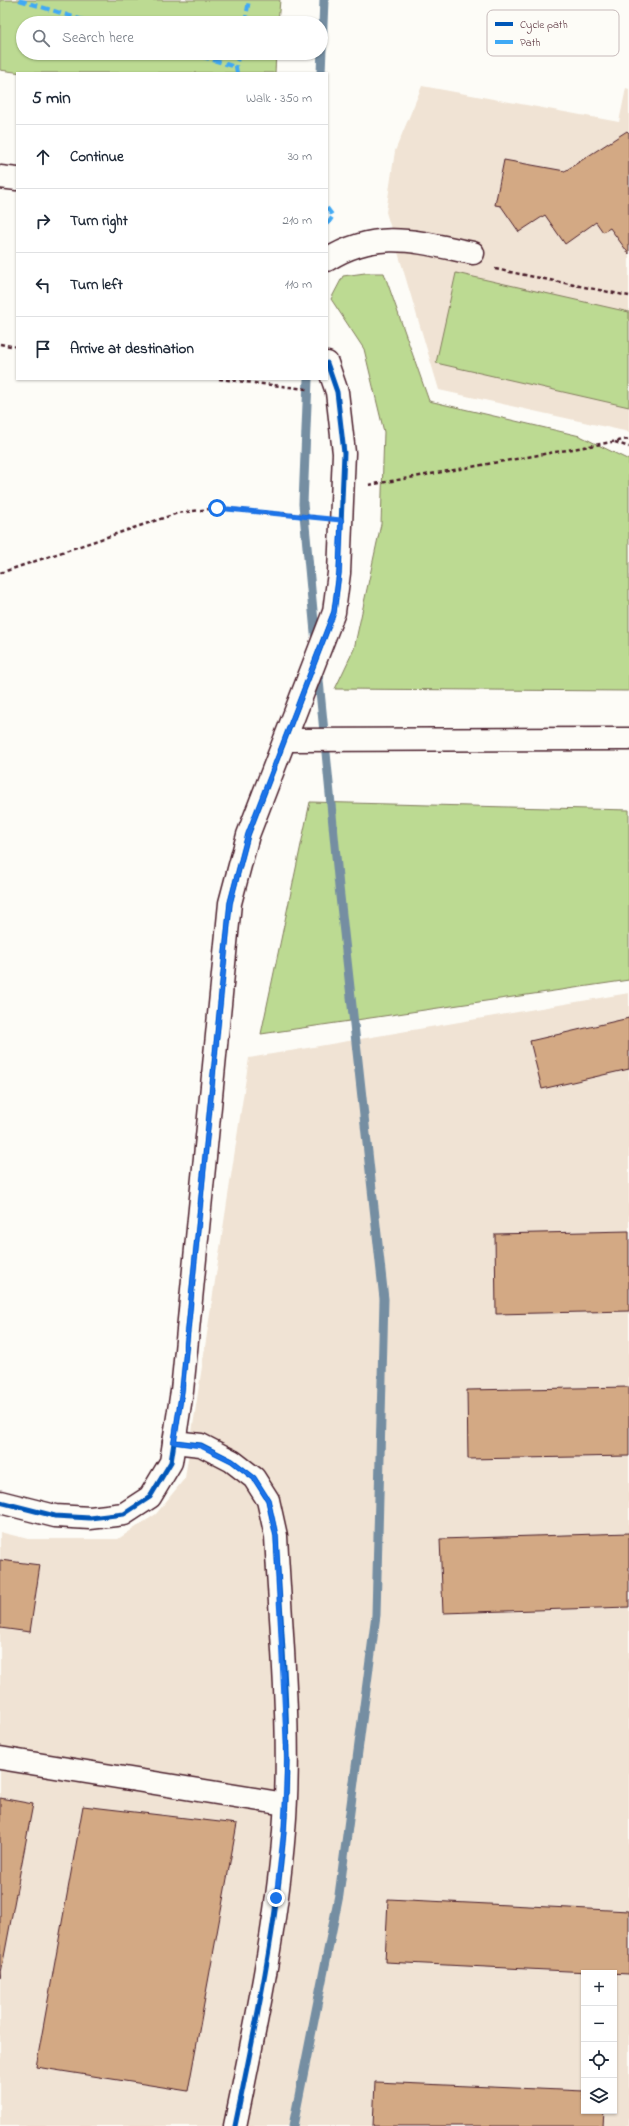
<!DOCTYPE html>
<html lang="en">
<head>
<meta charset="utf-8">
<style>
  body { margin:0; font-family:"Indie Flower",sans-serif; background:#f6f6f7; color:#1f2937 }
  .controls { position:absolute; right:12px; bottom:12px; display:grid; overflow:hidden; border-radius:0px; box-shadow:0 1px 3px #0004 }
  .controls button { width:36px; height:36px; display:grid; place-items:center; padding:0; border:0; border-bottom:1px solid #e0e1e3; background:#fff; color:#1f2937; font:20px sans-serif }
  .stop { position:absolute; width:12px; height:12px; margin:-9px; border:3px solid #1a73e8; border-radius:50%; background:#fff }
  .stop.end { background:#1a73e8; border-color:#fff; box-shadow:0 1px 4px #0008 }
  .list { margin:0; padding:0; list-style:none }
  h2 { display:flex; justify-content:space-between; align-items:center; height:52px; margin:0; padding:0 16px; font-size:17px }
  h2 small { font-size:13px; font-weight:400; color:#747a83 }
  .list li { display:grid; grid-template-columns:26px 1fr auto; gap:12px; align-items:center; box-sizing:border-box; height:64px; padding:0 16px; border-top:1px solid #e0e1e3 }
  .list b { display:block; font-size:15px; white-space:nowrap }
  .list em { font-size:13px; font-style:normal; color:#747a83 }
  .icon { flex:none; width:22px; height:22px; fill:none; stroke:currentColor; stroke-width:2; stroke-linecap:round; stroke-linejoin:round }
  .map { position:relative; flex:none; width:629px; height:2126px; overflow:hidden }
  .search { position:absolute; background:#fff; box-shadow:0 1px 3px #0004; left:16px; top:16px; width:312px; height:44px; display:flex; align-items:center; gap:10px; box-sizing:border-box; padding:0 14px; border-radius:22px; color:#747a83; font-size:15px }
  .panel { position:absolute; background:#fff; box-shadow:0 1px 3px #0004; left:16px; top:72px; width:312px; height:308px; border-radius:0px }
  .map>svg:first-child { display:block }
</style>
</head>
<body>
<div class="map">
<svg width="629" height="2126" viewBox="0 0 629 2126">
  <rect width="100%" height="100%" fill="#fdfcf7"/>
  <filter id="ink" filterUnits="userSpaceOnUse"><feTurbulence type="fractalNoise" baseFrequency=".025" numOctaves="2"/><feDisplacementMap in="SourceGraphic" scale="8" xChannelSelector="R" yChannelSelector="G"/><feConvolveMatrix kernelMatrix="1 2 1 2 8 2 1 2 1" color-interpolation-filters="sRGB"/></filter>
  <g filter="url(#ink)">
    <!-- built -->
    <g fill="#f0e3d4" fill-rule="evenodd">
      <path d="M422,86l197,36 7,-34 3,1v343l-190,-42 -53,-178 9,-61z"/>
      <path d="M629,993v1133h-629v-594l28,7h90l38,-25 29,-36 64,-420zM584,1973h30v138h-30z"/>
    </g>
    <!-- green -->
    <g fill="#bcda92" stroke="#837c5e">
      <path d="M0,0h280l-2,23h-255v30h253l-1,20h-253l-22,-3z"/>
      <path d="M365,273h19l45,128 151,35 49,24v231l-294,-2 19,-40 27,-125 3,-92 -20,-83 -33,-50 12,-23z"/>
      <path d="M456,273l173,39v95l-193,-44z"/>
      <path d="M310,802l319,8v170l-368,54z"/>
    </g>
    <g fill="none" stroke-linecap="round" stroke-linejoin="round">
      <!-- stream -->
      <g stroke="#748ea2" stroke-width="9">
        <path d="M321,73l3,-73"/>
        <path d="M308,379l-5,125 13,139"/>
        <path d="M293,2126l46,-231 37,-280 8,-316 -45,-412 -21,-217"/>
      </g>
    </g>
    <!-- building -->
    <g fill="#d3a984" stroke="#4a1f2b">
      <path d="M627,131l2,2v121l-19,-26 -7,4 -7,-10 -31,22 -20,-29 -26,17 -18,-26 -6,-1 9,-45 61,11z"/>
      <path d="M629,1018v51l-87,20 -12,-48z"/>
      <path d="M629,1231v80l-133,3 -1,-80z"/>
      <path d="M629,1387v69l-161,3 -1,-69z"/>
      <path d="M629,1533v74l-186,6 -3,-74z"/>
      <path d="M0,1560l40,5 -10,67 -30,-4z"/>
      <path d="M0,1798l33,6 -33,174z"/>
      <path d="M83,1806l154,18 -49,267 -152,-24z"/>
      <path d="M388,1899l241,12v63l-244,-12z"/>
      <path d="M375,2082l209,9v20h20l-1,15h-230z"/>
    </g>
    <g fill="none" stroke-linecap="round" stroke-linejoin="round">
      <!-- minor casing -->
      <g stroke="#4a1f2b" stroke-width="25">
        <g id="minor">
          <path d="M0,177l17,2"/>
          <path d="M327,260c51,-32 91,-18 146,-7"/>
          <path d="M285,740l344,-1"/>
          <path d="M174,1442l27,3 31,16 22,17 14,22 8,36c5,97 16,199 8,295 -8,99 -29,198 -49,295"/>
          <path d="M0,1502l55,14 35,2 34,-4 26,-17 21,-35 11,-71 48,-488 18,-68 86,-223 5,-39 5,-120 -7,-61 -10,-29"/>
          <path d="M0,1758l285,46"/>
        </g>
      </g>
      <!-- path -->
      <g stroke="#4a1f2b" stroke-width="2.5" stroke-dasharray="4 3" stroke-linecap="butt">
        <path d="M495,269l134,27"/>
        <path d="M0,344l17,3"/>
        <path d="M219,379l88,10"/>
        <path d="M615,442l14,5"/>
        <path d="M369,485l260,-46"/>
        <path d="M0,573l178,-60 39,-5 98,9"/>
      </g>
      <!-- minor -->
      <use href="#minor" stroke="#fdfcf7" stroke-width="22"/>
      <!-- quiet -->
      <g stroke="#3fa9f5" stroke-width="4" stroke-dasharray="8 4" stroke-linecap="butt">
        <path d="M19,0l74,23"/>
        <path d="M245,23l4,-23"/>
        <path d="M190,53l46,14"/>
        <path d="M237,73l-1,-6 3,-14"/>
        <path d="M327,208l6,8 -6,9"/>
      </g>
      <!-- cycleway casing -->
      <g stroke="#fdfcf7" stroke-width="8">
        <g id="cycleway">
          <path d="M174,1442l27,3 31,16 22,17 14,22 8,36c5,97 16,199 8,295 -8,99 -29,198 -49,295"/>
          <path d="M0,1502l55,14 35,2 34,-4 26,-17 21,-35 11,-71 48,-488 18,-68 86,-223 5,-39 5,-120 -7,-61 -10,-29"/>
        </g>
      </g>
      <!-- cycleway -->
      <use href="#cycleway" stroke="#0057b8" stroke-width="5"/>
    </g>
  </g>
  <g fill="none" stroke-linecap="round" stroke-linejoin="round" filter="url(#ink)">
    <!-- route -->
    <path stroke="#1a73e8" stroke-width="5" d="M217,508l124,12 -2,53 -5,39 -86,222 -18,69 -48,487 -8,52 27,4 31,15 22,17 14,22 8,36 11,224 -3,71 -8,67"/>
  </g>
  <!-- legend -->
  <rect x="487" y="10" width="132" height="46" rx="6" fill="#fdfcf7" stroke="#c7baba" stroke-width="1"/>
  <rect x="495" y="22" width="18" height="4" fill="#0057b8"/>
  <rect x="495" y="40" width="18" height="4" fill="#3fa9f5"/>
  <g font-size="11" fill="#4a1f2b">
    <text x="520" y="28">Cycle path</text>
    <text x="520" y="46">Path</text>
  </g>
</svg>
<div class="controls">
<button>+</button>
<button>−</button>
<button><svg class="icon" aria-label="locate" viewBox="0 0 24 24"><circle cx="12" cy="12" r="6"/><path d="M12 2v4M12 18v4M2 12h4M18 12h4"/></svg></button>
<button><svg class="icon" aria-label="layers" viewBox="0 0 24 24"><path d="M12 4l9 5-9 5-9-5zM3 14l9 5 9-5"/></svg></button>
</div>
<div class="stop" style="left:217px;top:508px"></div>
<div class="stop end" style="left:276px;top:1898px"></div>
<div class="search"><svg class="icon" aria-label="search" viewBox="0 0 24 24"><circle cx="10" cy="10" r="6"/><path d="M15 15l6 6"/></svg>Search here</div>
<section class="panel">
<h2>5 min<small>Walk · 350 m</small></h2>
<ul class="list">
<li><svg class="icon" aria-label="ahead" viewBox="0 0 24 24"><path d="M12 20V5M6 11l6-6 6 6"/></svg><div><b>Continue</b></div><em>30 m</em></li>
<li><svg class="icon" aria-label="right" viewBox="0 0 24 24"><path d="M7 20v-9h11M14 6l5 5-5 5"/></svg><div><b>Turn right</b></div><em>210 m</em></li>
<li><svg class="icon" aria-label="left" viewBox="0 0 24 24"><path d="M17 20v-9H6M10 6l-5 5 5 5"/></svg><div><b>Turn left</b></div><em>110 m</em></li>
<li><svg class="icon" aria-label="arrive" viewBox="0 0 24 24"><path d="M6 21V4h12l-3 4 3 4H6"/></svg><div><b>Arrive at destination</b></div></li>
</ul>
</section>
</div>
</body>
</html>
